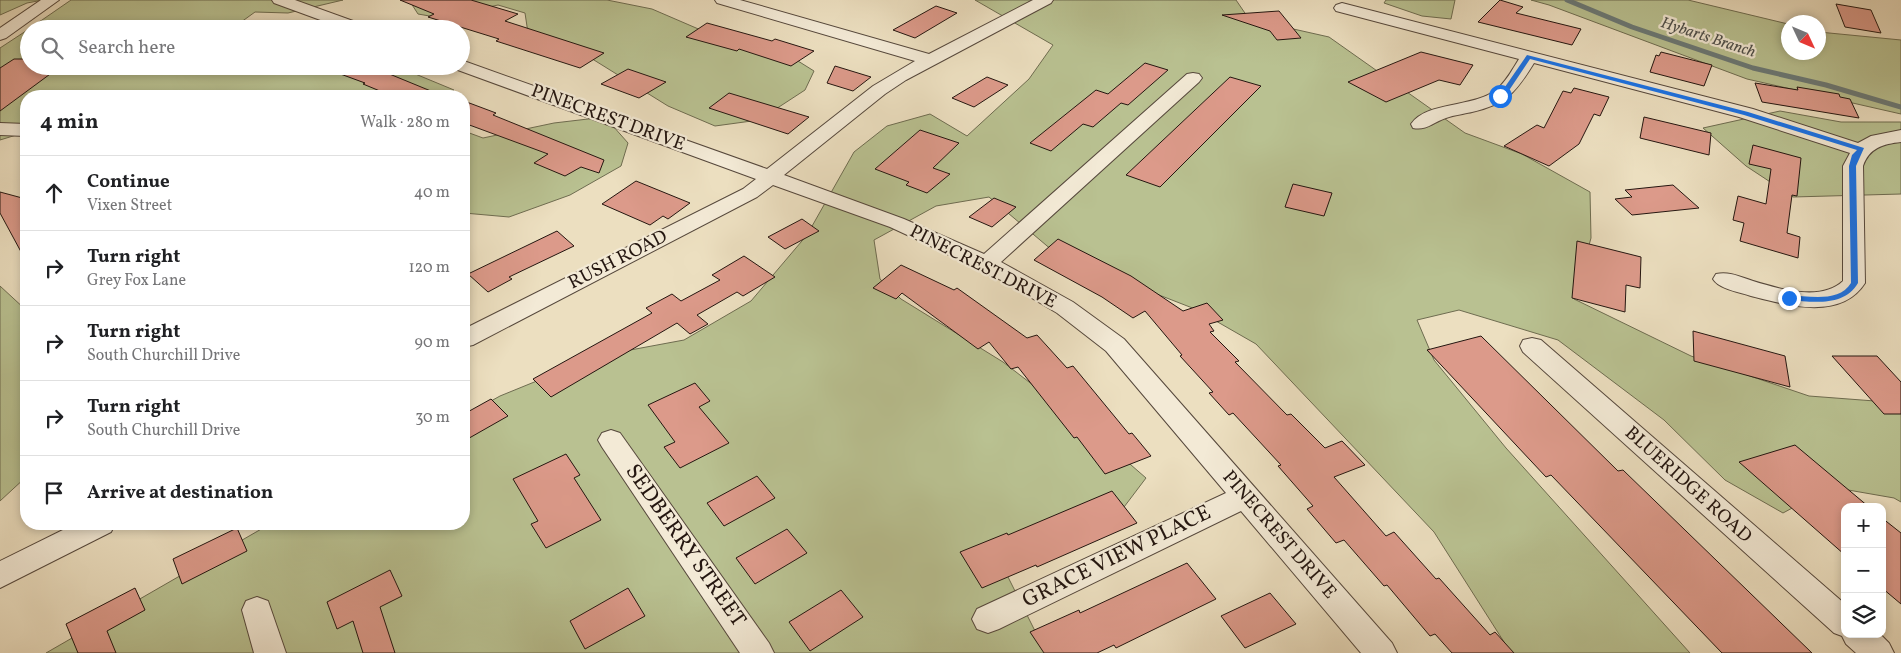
<!DOCTYPE html>
<html lang="en">
<head>
<meta charset="utf-8">
<style>
  body { margin:0; font-family:Vollkorn,serif; background:#f2f2f2; color:#202124 }
  .controls { position:absolute; right:15px; bottom:15px; display:grid; overflow:hidden; border-radius:10px; box-shadow:0 2px 8px #0003 }
  .controls button { width:45px; height:45px; display:grid; place-items:center; padding:0; border:0; border-bottom:1px solid #e0e0e0; background:#fff; color:#202124; font:25px sans-serif }
  .compass { position:absolute; left:1781px; top:15px; width:45px; height:45px; border-radius:50%; background:#fff; box-shadow:0 2px 8px #0003; rotate:134deg }
  .stop { position:absolute; width:15px; height:15px; margin:-11px; border:4px solid #1a73e8; border-radius:50%; background:#fff }
  .stop.end { background:#1a73e8; border-color:#fff; box-shadow:0 1px 5px #0008 }
  .list { margin:0; padding:0; list-style:none }
  h2 { display:flex; justify-content:space-between; align-items:center; height:65px; margin:0; padding:0 20px; font-size:21px }
  h2 small { font-size:16px; font-weight:400; color:#757577 }
  .list li { display:grid; grid-template-columns:32px 1fr auto; gap:15px; align-items:center; box-sizing:border-box; height:75px; padding:0 20px; border-top:1px solid #e0e0e0 }
  .list b { display:block; font-size:19px; white-space:nowrap }
  .list p { margin:0; font-size:16px; white-space:nowrap; color:#757577 }
  .list em { font-size:16px; font-style:normal; color:#757577 }
  .icon { flex:none; width:28px; height:28px; fill:none; stroke:currentColor; stroke-width:2; stroke-linecap:round; stroke-linejoin:round }
  .map { position:relative; flex:none; width:1901px; height:653px; overflow:hidden }
  .search { position:absolute; background:#fff; box-shadow:0 2px 8px #0003; left:20px; top:20px; width:450px; height:55px; display:flex; align-items:center; gap:12px; box-sizing:border-box; padding:0 18px; border-radius:28px; color:#757577; font-size:19px }
  .panel { position:absolute; background:#fff; box-shadow:0 2px 8px #0003; left:20px; top:90px; width:450px; height:440px; border-radius:20px }
  .map>svg:first-child { display:block }
</style>
</head>
<body>
<div class="map">
<svg width="1901" height="653" viewBox="0 0 1901 653">
  <rect width="100%" height="100%" fill="#ecdfc0"/>
  <filter id="stains"><feTurbulence type="fractalNoise" baseFrequency=".004" numOctaves="4"/><feColorMatrix values="0 0 0 0 .2 0 0 0 0 .09 0 0 0 0 .02 0 0 0 .5 -.17"/></filter>
  <radialGradient id="worn" r=".72"><stop offset=".6" stop-color="#630" stop-opacity="0"/><stop offset="1" stop-color="#630" stop-opacity=".3"/></radialGradient>
  <!-- green -->
  <g fill="#b9c191" stroke="#6e6c50">
    <path d="M0,0h43l-16,3 -27,12z"/>
    <path d="M71,0h272l-55,13 -33,-1 -18,13 6,4h-214z"/>
    <path d="M409,0h198l45,9 65,28 65,14 32,20 -9,19 -46,30 -44,6 -47,-20 -95,-59 -45,-14 -3,-20 -27,-8 -57,13 -23,-4z"/>
    <path d="M975,0h261l13,19 80,18 136,96 57,21 68,38 1,46 -17,61 117,57 118,40 92,7v99l-7,-4 -63,-11 -48,26 -58,-33 -61,-60 -106,-80 -99,-30 -42,10 17,40 72,88 184,205h-179l-77,-121 -178,-188 -61,-35 -136,-53 -70,-59 -53,9 -62,34 6,39 21,20 102,63 82,63 61,53 -28,37 -114,54 42,84h-1000l224,-129h194v-108l36,-20 98,-40 86,-16 67,-39 56,-66 47,-83 33,-26 43,-12 37,22 62,-57 24,-34z"/>
    <path d="M1386,0h69l-4,19 -29,-3 -38,-13z"/>
    <path d="M1531,0h157l100,24v28h30l1,-20 82,8v74l-154,-35 -198,-74z"/>
    <path d="M29,29v37h367l58,24 -7,6h-421v36l-26,8v-92z"/>
    <path d="M1780,111l61,11h60v72l-108,3 -47,-31 -43,-38z"/>
    <path d="M605,117l23,26 -7,23 -51,29 -61,22 -45,-4v-82l19,7 71,-15z"/>
    <path d="M0,286l26,24v167l-26,24z"/>
  </g>
  <g fill="none" stroke-linecap="round" stroke-linejoin="round">
    <!-- stream -->
    <path stroke="#6b7976" stroke-width="5" d="M1567,0l65,27 121,41 73,17 75,22"/>
  </g>
  <!-- building -->
  <g fill="#dc9a8a" stroke="#241610">
    <path d="M400,0h71l47,14 -13,7 99,32 -24,15 -84,-27 3,-2 -71,-22 6,-3z"/>
    <path d="M1500,0l23,7 -7,6 65,16 -9,16 -94,-23z"/>
    <path d="M1836,4l35,6 10,23 -36,-6z"/>
    <path d="M936,6l21,7 -42,25 -22,-8z"/>
    <path d="M1279,11l22,27 -24,2 -7,-9 -48,-16z"/>
    <path d="M707,23l65,18 3,-2 39,12 -23,15 -52,-17 -2,2 -51,-14z"/>
    <path d="M1421,52l52,13 -13,20 -21,-5 -53,22 -38,-20z"/>
    <path d="M1661,52l51,13 -8,21 -54,-14 6,-17 3,1z"/>
    <path d="M14,59h15v7h32l-61,45v-43z"/>
    <path d="M1145,63l23,7 -40,35 -7,-2 -28,24 -10,-3 -32,27 -21,-8 66,-53 12,4z"/>
    <path d="M325,66h45l73,30h-51l-29,-12 2,-1 -41,-15z"/>
    <path d="M835,66l36,11 -18,14 -26,-8z"/>
    <path d="M628,69l38,13 -27,16 -38,-14z"/>
    <path d="M987,77l21,8 -34,22 -22,-9z"/>
    <path d="M1230,77l31,9 -101,101 -34,-12z"/>
    <path d="M1755,83l43,7 -1,-3 42,7 1,3 10,2 9,19 -97,-16z"/>
    <path d="M1574,88l35,9 -9,19 -6,-2 -15,30 -30,22 -45,-20 33,-21 7,3 19,-37 8,2z"/>
    <path d="M729,93l80,24 -21,17 -79,-26z"/>
    <path d="M464,101l32,12 -3,2 111,45 -5,13 -18,-6 -16,9 -31,-13 14,-9 -84,-31z"/>
    <path d="M1644,117l67,16 -2,22 -69,-17z"/>
    <path d="M920,130l39,13 -26,25 17,6 -23,19 -21,-8 3,-3 -34,-13z"/>
    <path d="M1753,145l48,13 -4,38 -5,-1 -5,38 13,4 -2,21 -58,-17 4,-18 -11,-3 5,-24 28,8 5,-35 -22,-5z"/>
    <path d="M636,181l54,22 -22,16 -5,-3 -13,9 -48,-21z"/>
    <path d="M1293,184l39,9 -8,23 -39,-9z"/>
    <path d="M1673,185l26,23 -67,7 -17,-16 17,-2 -7,-7z"/>
    <path d="M0,192l26,7v62l-26,-48z"/>
    <path d="M994,198l22,9 -24,20 -23,-10z"/>
    <path d="M802,219l17,12 -34,18 -17,-12z"/>
    <path d="M557,231l17,15 -65,31 3,2 -24,13 -20,-18z"/>
    <path d="M1058,239l73,37 52,35 24,-8 16,17 -14,4 5,7 -4,1 29,29 -4,1 52,53 4,-1 34,34 17,-7 23,24 -31,12 52,59 8,-4 42,47 3,-1 51,57 5,-3 19,21h-62l-17,-19 -5,2 -43,-51 -3,1 -40,-46 -8,3 -29,-34 6,-3 -35,-40 3,-1 -48,-52 -4,2 -20,-22 4,-1 -33,-36 2,-1 -37,-44 -12,7 -31,-21 -68,-37z"/>
    <path d="M1577,241l64,16 -1,31 -14,-3 -1,27 -53,-14z"/>
    <path d="M744,256l31,21 -32,19 -6,-4 -40,23 11,9 -18,10 -13,-11 -126,74 -18,-18 119,-66 -6,-5 26,-14 9,7 39,-21 -8,-5z"/>
    <path d="M901,265l53,25 3,-2 70,50 10,-3 30,33 6,-2 56,68 3,-1 19,23 -46,18 -28,-37 -3,1 -56,-71 -7,2 -22,-27 -11,7 -76,-56 -6,6 -23,-11z"/>
    <path d="M1693,331l92,25 5,31 -96,-26z"/>
    <path d="M1481,336l137,135 5,-1 189,183h-90l-171,-178 -5,2 -119,-127z"/>
    <path d="M1832,356h45l24,26v32h-17z"/>
    <path d="M695,383l15,18 -11,6 30,36 -49,25 -16,-21 11,-5 -27,-37z"/>
    <path d="M491,399l17,17 -44,25v-27z"/>
    <path d="M1795,445l74,62h-24v48l-106,-93z"/>
    <path d="M566,454l14,21 -6,3 27,42 -55,28 -15,-24 7,-3 -25,-42z"/>
    <path d="M757,476l18,22 -51,28 -17,-23z"/>
    <path d="M1112,491l25,32 -100,44 -1,-2 -54,23 -22,-36 47,-19 1,2z"/>
    <path d="M1882,518l19,15v71l-19,-16z"/>
    <path d="M237,528l10,23 -65,33 -9,-25z"/>
    <path d="M787,529l20,24 -52,31 -19,-26z"/>
    <path d="M1187,563l29,36 -100,49 -2,-3 -17,8h-53l-14,-21 49,-22 1,3z"/>
    <path d="M390,570l12,26 -22,11 15,46h-32l-10,-32 -16,8 -10,-27z"/>
    <path d="M135,588l10,22 -38,21 9,22h-38l-12,-29z"/>
    <path d="M628,588l17,28 -60,33 -15,-28z"/>
    <path d="M841,590l22,27 -53,34 -21,-29z"/>
    <path d="M1270,593l26,31 -51,24 -24,-32z"/>
  </g>
  <g fill="none" stroke-linecap="round" stroke-linejoin="round">
    <!-- minor casing -->
    <g stroke="#56483c" stroke-width="2">
      <g id="minor">
        <path d="M41,0h18l-53,38 -6,2v-12z"/>
        <path d="M272,0h23l72,26 2,3h-24l-71,-26z"/>
        <path d="M715,0h25l189,54 104,-54h20l-2,3 -145,77 -21,14 -101,81 120,44 80,35 203,-180 6,-1 6,1 3,4 -3,4 -198,180 72,40 51,37 268,304 5,10h-36l-120,-142 -242,118 -11,4 -11,-4 -5,-10 5,-10 249,-116 -120,-142 -49,-38 -54,-32 -85,-41 -28,-13 -117,-42 -16,12 -284,148 -9,2v-18l279,-140 13,-10 -301,-110 -2,-3h8v-6l306,109 106,-83 42,-25 -198,-58z"/>
        <path d="M1342,3l411,106 105,34 13,-7 30,-6v12c-18,2 -32,6 -38,24l2,117c-24,38 -79,22 -114,13 -12,-4 -32,-7 -38,-17l3,-5c13,-3 25,3 37,7 26,8 68,21 90,0v-115l7,-13 -111,-36 -205,-54c-18,29 -27,41 -62,49 -8,2 -18,3 -26,6 -12,4 -20,13 -33,10l-2,-4c16,-23 62,-16 85,-34 10,-8 16,-20 23,-31l-183,-48 -2,-3 2,-3z"/>
        <path d="M0,123l26,1v12l-26,-1z"/>
        <path d="M1532,338l9,2 304,264v30h35l9,9 5,10h-38l-10,-9 -4,-8 -8,-3 -311,-281 -3,-6 3,-6z"/>
        <path d="M611,430l9,3 149,210 5,10h-34l-138,-206 -4,-7 4,-7z"/>
        <path d="M75,524h40l-4,8 -111,56v-27z"/>
        <path d="M257,597l11,4 18,52h-32l-12,-43 4,-9z"/>
      </g>
    </g>
    <!-- minor -->
    <use href="#minor" fill="#f3ead6" fill-rule="evenodd"/>
  </g>
  <!-- route -->
  <path fill="#1a73e8" d="M1527,55l221,57 116,36 -8,18 2,117c-14,24 -45,19 -69,17l-4,-2 4,-3c19,1 50,8 62,-12l-2,-117 3,-11 5,-5 -113,-35 -214,-56 -22,33 -6,5h-4z"/>
  <g text-anchor="middle" dominant-baseline="central" stroke-width="4.5" stroke-linejoin="round" paint-order="stroke">
    <!-- far-water labels -->
    <g font-size="16" font-style="italic" fill="#4e504c" stroke="#f3ead6">
      <text transform="translate(1708 38) rotate(18)">Hybarts Branch</text>
    </g>
    <!-- street labels -->
    <g font-size="19" fill="#241610" stroke="#f3ead6">
      <text transform="translate(608 118) rotate(20)">PINECREST DRIVE</text>
      <text transform="translate(618 260) rotate(-27)">RUSH ROAD</text>
      <text transform="translate(983 267) rotate(27)">PINECREST DRIVE</text>
      <text transform="translate(1688 485) rotate(42)">BLUERIDGE ROAD</text>
      <text transform="translate(1279 535) rotate(49)">PINECREST DRIVE</text>
    </g>
    <!-- near-street labels -->
    <g font-size="22" fill="#241610" stroke="#f3ead6">
      <text transform="translate(685 546) rotate(55)">SEDBERRY STREET</text>
      <text transform="translate(1117 557) rotate(-26)">GRACE VIEW PLACE</text>
    </g>
  </g>
  <rect width="100%" height="100%" filter="url(#stains)"/>
  <rect width="100%" height="100%" fill="url(#worn)"/>
</svg>
<div class="controls">
<button>+</button>
<button>−</button>
<button><svg class="icon" aria-label="layers" viewBox="0 0 24 24"><path d="M12 4l9 5-9 5-9-5zM3 14l9 5 9-5"/></svg></button>
</div>
<svg class="compass" viewBox="-18 -18 36 36"><path d="M0-13l5 13h-10z" fill="#e53935"/><path d="M0 13l5-13h-10z" fill="#757577"/></svg>
<div class="stop" style="left:1500px;top:96px"></div>
<div class="stop end" style="left:1789px;top:298px"></div>
<div class="search"><svg class="icon" aria-label="search" viewBox="0 0 24 24"><circle cx="10" cy="10" r="6"/><path d="M15 15l6 6"/></svg>Search here</div>
<section class="panel">
<h2>4 min<small>Walk · 280 m</small></h2>
<ul class="list">
<li><svg class="icon" aria-label="ahead" viewBox="0 0 24 24"><path d="M12 20V5M6 11l6-6 6 6"/></svg><div><b>Continue</b><p>Vixen Street</p></div><em>40 m</em></li>
<li><svg class="icon" aria-label="right" viewBox="0 0 24 24"><path d="M7 20v-9h11M14 6l5 5-5 5"/></svg><div><b>Turn right</b><p>Grey Fox Lane</p></div><em>120 m</em></li>
<li><svg class="icon" aria-label="right" viewBox="0 0 24 24"><path d="M7 20v-9h11M14 6l5 5-5 5"/></svg><div><b>Turn right</b><p>South Churchill Drive</p></div><em>90 m</em></li>
<li><svg class="icon" aria-label="right" viewBox="0 0 24 24"><path d="M7 20v-9h11M14 6l5 5-5 5"/></svg><div><b>Turn right</b><p>South Churchill Drive</p></div><em>30 m</em></li>
<li><svg class="icon" aria-label="arrive" viewBox="0 0 24 24"><path d="M6 21V4h12l-3 4 3 4H6"/></svg><div><b>Arrive at destination</b></div></li>
</ul>
</section>
</div>
</body>
</html>
